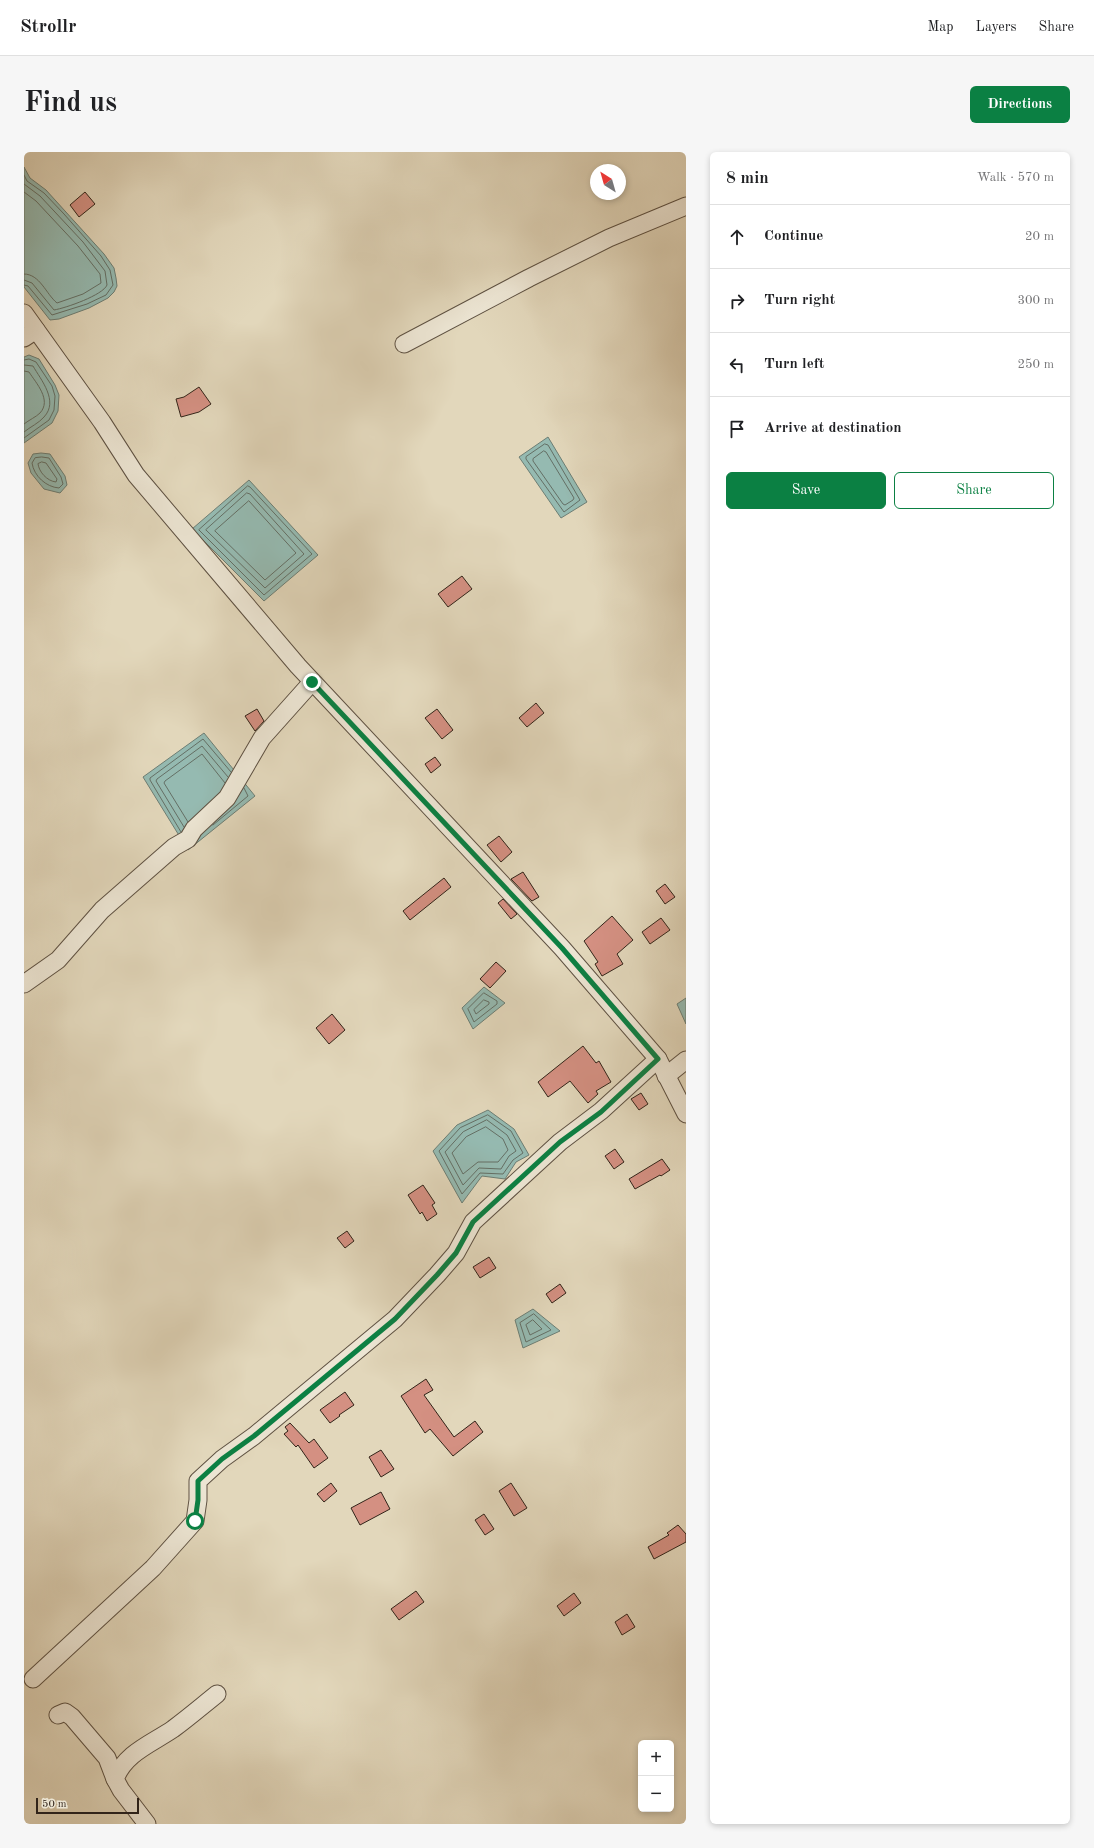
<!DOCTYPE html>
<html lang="en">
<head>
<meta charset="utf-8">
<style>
  body { margin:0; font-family:"Old Standard TT",serif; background:#f6f6f6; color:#202124 }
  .controls { position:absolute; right:12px; bottom:12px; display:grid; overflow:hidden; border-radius:6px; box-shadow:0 2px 6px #0003 }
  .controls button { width:36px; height:36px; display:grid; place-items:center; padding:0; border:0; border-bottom:1px solid #e0e0e0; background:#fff; color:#202124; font:20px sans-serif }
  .compass { position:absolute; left:566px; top:12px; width:36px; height:36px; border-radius:50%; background:#fff; box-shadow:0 2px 6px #0003; rotate:323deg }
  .scale { position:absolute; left:12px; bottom:10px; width:103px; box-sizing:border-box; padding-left:4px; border:2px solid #322419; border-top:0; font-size:11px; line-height:14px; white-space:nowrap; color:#322419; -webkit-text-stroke:3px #ece5d3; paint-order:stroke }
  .stop { position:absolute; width:12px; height:12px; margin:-9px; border:3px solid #0b8043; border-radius:50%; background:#fff }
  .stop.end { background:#0b8043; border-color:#fff; box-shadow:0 1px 4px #0008 }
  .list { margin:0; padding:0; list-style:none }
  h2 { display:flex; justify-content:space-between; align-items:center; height:52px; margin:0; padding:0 16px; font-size:17px }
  h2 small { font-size:13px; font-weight:400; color:#757577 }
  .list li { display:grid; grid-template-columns:26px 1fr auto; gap:12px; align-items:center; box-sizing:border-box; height:64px; padding:0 16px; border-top:1px solid #e0e0e0 }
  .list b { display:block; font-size:15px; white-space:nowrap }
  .list em { font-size:13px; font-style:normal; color:#757577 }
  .actions { display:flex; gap:8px; padding:12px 16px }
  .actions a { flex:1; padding:9px 0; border:1px solid #0b8043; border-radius:6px; text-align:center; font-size:14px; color:#0b8043 }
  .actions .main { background:#0b8043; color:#fff }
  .icon { flex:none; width:22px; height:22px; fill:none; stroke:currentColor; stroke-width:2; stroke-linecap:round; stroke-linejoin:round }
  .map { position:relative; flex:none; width:662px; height:1672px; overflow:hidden; border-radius:6px }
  header { display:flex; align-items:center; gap:24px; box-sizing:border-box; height:56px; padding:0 20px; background:#fff; border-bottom:1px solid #e0e0e0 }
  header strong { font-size:19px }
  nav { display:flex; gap:22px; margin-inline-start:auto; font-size:14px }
  .intro { display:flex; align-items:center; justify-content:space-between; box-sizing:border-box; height:96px; padding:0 24px }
  h1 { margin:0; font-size:28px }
  .button { padding:10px 18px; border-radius:6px; background:#0b8043; color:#fff; font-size:14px; font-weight:700 }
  main { display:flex; gap:24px; padding:0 24px }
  aside { flex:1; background:#fff; border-radius:6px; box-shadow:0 2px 6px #0003 }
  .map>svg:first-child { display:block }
</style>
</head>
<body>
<header>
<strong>Strollr</strong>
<nav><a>Map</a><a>Layers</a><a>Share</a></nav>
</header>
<div class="intro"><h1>Find us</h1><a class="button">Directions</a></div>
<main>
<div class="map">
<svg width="662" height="1672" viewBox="0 0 662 1672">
  <rect width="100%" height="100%" fill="#e2d7bb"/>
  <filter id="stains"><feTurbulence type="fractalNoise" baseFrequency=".005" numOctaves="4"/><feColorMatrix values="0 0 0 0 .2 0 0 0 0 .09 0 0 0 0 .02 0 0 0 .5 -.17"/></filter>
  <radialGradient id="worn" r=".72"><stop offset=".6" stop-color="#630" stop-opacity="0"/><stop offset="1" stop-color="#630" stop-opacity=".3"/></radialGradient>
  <!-- water -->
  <g fill="#95bab1" stroke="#6d7e74">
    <path d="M0,15l6,11 16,12 58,64 10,14 2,10 1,8 -3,6 -6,6 -19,10 -30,11 -9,1 -26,-33z"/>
    <path d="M5,203l10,4 16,26 4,10 -1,16 -6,12 -28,20v-86z"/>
    <path d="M524,285l39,65 -26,16 -42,-61z"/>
    <path d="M17,301l9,1 15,22 2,9 -7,8 -16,-4 -13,-16 -3,-10 5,-9z"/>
    <path d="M225,328l69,75 -54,46 -72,-72z"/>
    <path d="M180,581l51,63 -67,54 -45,-73z"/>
    <path d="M460,835l21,16 -32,26 -11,-21z"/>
    <path d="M662,846v26l-9,-20z"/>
    <path d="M464,958l26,19 15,26 -13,7 -11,17 -23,-3 -20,27 -29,-52 24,-26z"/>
    <path d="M509,1157l27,22 -37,17 -8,-28z"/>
  </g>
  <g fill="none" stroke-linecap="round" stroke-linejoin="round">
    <!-- shore -->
    <g stroke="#646f65" stroke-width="1">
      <path d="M0,23l3,6 17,12 20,21 37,42 9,14 3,15 -7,10 -19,9 -35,11 -24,-29 -4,-1"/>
      <path d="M0,32l16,12 43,46 22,29 2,14c-4,10 -41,23 -53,25l-22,-27 -8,-3"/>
      <path d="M0,40l12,9 42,45 22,28 1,9 -18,11 -26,9c-11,-9 -17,-29 -33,-29"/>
      <path d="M0,208l5,-1 7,3 16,24 3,10 -1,14 -5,10 -25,18"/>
      <path d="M0,213l9,1c8,14 26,35 11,51 -5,6 -14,10 -20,15"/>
      <path d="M0,219l5,1c7,11 23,28 11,41 -4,4 -11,7 -16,11"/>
      <path d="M521,292l3,1 32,55 -16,12 -38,-53v-2z"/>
      <path d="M520,299l2,1 28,46 -1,2 -8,5 -2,-1 -30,-43v-2z"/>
      <path d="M18,305l7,1 12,19 2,7 -4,4c-13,-1 -25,-12 -27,-25l3,-5z"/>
      <path d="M18,310l4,1 11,16 -1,3c-9,-1 -17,-10 -18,-18z"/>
      <path d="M224,334l2,1 62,67 -48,41 -65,-65z"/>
      <path d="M223,341l3,1 54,60 -39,34 -59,-58z"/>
      <path d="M225,349l47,52 -31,27 -50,-49z"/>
      <path d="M164,670l-24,-39 1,-2 37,-27 23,29"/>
      <path d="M189,673l35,-29 -4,-8"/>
      <path d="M160,675l-28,-46 1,-2 45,-33 26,31"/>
      <path d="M157,680l-31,-52v-2l53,-39 28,33"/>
      <path d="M460,841l13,8v3l-23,18 -6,-13z"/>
      <path d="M460,848l5,2v2l-13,10 -2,-4z"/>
      <path d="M464,963l23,16 12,22 -10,7 -10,14 -23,-1 -18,21 -23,-43 21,-23z"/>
      <path d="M463,968l20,15 9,16 -7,5 -8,13 -22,-1 -16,17 -18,-33 18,-20z"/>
      <path d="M462,975l17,12 5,11 -10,12h-20l-15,12 -11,-21 14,-16z"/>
      <path d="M510,1162l17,16 -25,12 -6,-19z"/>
      <path d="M509,1168l9,9 -12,6 -4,-10z"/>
    </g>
  </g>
  <!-- building -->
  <g fill="#d49082" stroke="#322419">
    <path d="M61,40l10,12 -16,13 -9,-12z"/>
    <path d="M175,235l12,17 -12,8 -18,5 -5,-18 8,-2z"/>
    <path d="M438,424l10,13 -24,18 -10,-13z"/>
    <path d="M512,551l8,10 -17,14 -8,-9z"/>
    <path d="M233,557l7,12 -9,10 -10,-15z"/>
    <path d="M413,557l16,21 -11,9 -17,-21z"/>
    <path d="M411,605l6,8 -10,8 -6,-9z"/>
    <path d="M475,684l13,16 -11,10 -14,-17z"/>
    <path d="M499,720l16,25 -7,4 -21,-22z"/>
    <path d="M420,726l7,9 -41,33 -7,-9z"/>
    <path d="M641,732l10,13 -10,7 -9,-13z"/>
    <path d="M479,747l14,15 -6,5 -13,-16z"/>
    <path d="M588,764l21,24 -16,14 6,10 -21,12 -7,-12 3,-2 -14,-21z"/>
    <path d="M637,766l9,12 -20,14 -8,-12z"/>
    <path d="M472,810l10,9 -16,17 -10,-9z"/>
    <path d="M308,862l13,16 -16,14 -13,-16z"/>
    <path d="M559,894l13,17 3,-2 12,21 -15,9 2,3 -10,9 -18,-22 -22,16 -10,-15z"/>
    <path d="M617,941l7,11 -9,6 -8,-11z"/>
    <path d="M591,997l9,13 -10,7 -9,-13z"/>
    <path d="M638,1007l8,11 -9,6 -1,-1 -25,14 -6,-10z"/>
    <path d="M399,1033l12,18 -3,2 5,9 -10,7 -5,-9 -2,2 -12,-19z"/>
    <path d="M323,1079l7,10 -9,7 -8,-10z"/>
    <path d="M465,1105l7,11 -16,10 -7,-11z"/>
    <path d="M536,1132l6,9 -14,10 -6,-9z"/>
    <path d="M402,1227l7,11 -9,5 30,42 21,-16 8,11 -30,24 -23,-27 -5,4 -24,-37z"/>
    <path d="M321,1240l9,13 -15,10 1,1 -10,7 -10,-13z"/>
    <path d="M266,1271l19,20 5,-4 14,19 -14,10 -16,-23 -2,2 -12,-13 4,-3 -3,-4z"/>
    <path d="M357,1298l13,19 -13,8 -12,-20z"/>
    <path d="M307,1331l6,8 -13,11 -7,-8z"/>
    <path d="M487,1331l16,25 -13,8 -15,-25z"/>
    <path d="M357,1340l9,17 -30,16 -9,-17z"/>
    <path d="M460,1362l10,15 -9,6 -10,-15z"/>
    <path d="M654,1373l8,9v8l-32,17 -6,-12 21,-12 -2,-2z"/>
    <path d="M392,1439l8,11 -25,18 -8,-11z"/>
    <path d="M550,1441l7,10 -17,13 -7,-10z"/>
    <path d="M603,1462l8,13 -13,8 -7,-13z"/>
  </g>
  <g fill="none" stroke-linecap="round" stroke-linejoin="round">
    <!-- minor casing -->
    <g stroke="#5e5142" stroke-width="19">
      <g id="minor">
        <path d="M0,161l78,109 34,53 162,191 264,282 96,111 28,55"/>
        <path d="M0,186l12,-8"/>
        <path d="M380,192l125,-66 80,-40 77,-32"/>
        <path d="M0,832l34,-24 44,-50 72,-63 14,-8 6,-10 33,-31 35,-60 50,-56"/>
        <path d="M642,924l20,-16"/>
        <path d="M9,1527l120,-111 42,-47 3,-21v-19l24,-22 32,-23 141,-117 42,-44 19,-22 17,-31 87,-80 41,-31 57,-52"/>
        <path d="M34,1563l7,-3 7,5 35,41 8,21"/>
        <path d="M123,1672l-26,-34 -6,-11c10,-26 36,-35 58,-50 15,-11 29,-23 44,-35"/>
      </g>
    </g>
    <!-- minor -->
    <use href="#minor" stroke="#ece5d3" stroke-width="17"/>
  </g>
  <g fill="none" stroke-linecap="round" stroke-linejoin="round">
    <!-- route -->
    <path stroke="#0b8043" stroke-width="5" d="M171,1369l3,-21v-19l24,-22 32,-23 141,-117 42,-44 19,-22 17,-31 87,-80 41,-30 57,-53 -96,-111 -250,-266"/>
  </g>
  <rect width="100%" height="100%" filter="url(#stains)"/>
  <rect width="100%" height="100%" fill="url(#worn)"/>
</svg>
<div class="controls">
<button>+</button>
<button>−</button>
</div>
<svg class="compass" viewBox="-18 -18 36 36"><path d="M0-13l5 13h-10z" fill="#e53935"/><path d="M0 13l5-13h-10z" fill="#757577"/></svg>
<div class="scale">50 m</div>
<div class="stop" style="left:171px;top:1369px"></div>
<div class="stop end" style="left:288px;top:530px"></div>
</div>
<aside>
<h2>8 min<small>Walk · 570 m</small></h2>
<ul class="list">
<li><svg class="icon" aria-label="ahead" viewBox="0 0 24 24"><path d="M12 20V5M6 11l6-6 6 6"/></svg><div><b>Continue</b></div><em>20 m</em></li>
<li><svg class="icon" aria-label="right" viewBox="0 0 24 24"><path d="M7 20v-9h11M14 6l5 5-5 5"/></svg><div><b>Turn right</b></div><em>300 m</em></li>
<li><svg class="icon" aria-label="left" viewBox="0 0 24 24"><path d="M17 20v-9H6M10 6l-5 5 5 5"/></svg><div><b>Turn left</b></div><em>250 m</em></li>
<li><svg class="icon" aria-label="arrive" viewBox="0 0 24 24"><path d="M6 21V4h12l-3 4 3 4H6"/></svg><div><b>Arrive at destination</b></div></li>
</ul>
<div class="actions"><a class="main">Save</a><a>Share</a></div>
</aside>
</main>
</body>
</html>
